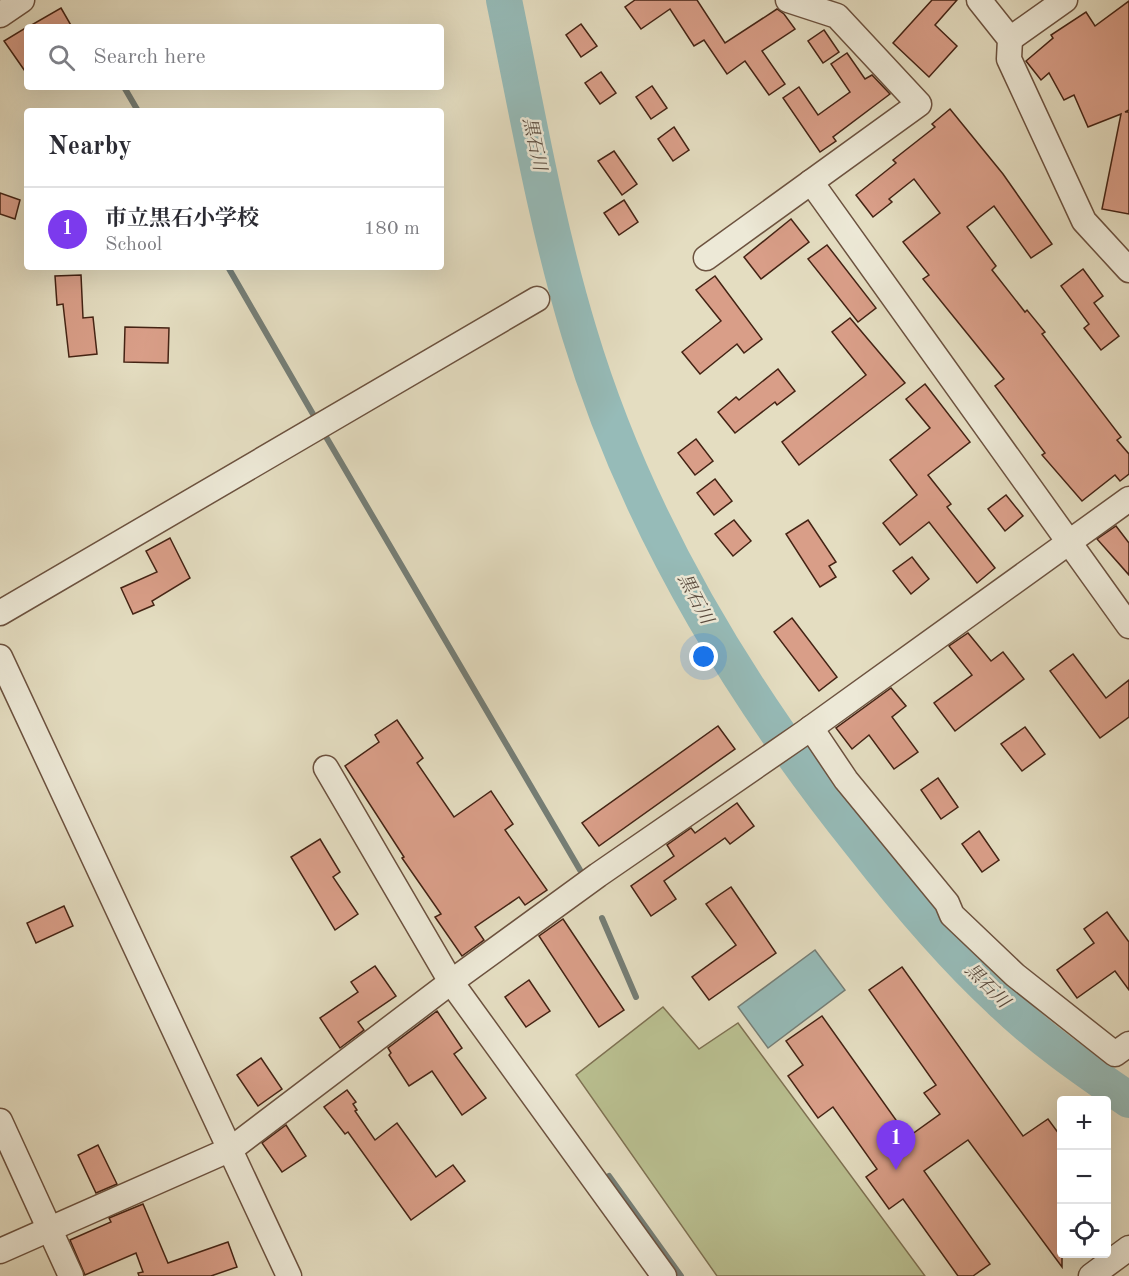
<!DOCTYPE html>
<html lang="en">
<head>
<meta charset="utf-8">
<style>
  body { margin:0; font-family:"Old Standard TT","Noto Serif JP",serif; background:#f7f7f7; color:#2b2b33 }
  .controls { position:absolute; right:18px; bottom:18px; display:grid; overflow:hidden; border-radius:6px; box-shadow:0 6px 24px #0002 }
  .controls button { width:54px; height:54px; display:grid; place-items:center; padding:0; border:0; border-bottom:2px solid #e1e1e2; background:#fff; color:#2b2b33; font:30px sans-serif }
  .you { position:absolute; left:704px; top:657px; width:21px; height:21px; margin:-15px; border:4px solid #fff; border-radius:50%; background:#1a73e8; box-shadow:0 0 0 9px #1a73e833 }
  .badge { display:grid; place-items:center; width:39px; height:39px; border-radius:50%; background:#7c3aed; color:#fff; font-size:20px; font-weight:700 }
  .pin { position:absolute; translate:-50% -50px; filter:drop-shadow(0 2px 3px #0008) }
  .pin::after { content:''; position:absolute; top:32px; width:21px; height:18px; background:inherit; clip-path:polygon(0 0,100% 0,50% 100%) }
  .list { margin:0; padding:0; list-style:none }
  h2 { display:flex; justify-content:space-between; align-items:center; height:78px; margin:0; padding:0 24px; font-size:26px }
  h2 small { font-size:20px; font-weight:400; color:#7c7c81 }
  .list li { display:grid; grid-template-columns:39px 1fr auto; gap:18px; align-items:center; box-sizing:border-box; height:84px; padding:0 24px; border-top:2px solid #e1e1e2 }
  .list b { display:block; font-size:22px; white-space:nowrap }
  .list p { margin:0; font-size:20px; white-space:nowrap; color:#7c7c81 }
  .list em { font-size:20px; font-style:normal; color:#7c7c81 }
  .icon { flex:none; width:33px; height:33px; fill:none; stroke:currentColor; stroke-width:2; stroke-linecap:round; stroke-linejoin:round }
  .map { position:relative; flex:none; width:1129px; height:1276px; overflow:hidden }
  .search { position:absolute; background:#fff; box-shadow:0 6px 24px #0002; left:24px; top:24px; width:420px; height:66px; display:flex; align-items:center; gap:15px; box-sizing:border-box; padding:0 21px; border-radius:6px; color:#7c7c81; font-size:22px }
  .panel { position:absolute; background:#fff; box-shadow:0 6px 24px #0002; left:24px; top:108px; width:420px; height:162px; border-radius:6px }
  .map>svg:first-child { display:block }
</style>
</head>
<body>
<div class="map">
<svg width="1129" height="1276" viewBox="0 0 1129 1276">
  <rect width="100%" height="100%" fill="#e4ddc1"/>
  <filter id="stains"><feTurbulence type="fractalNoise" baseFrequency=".00333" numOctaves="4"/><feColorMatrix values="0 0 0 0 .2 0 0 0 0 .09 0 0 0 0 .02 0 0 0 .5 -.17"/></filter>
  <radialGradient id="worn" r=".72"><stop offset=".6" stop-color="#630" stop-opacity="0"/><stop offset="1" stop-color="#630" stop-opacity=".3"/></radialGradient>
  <!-- green -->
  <path fill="#b9bf90" stroke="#7e7152" stroke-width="1.5" d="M663,1007l36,42 39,-26 187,253h-208l-141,-201z"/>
  <!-- water -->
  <path fill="#96bbb8" stroke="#757e76" stroke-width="1.5" d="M815,950l30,40 -77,58 -30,-41z"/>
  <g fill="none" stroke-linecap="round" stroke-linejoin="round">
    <!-- stream -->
    <g stroke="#757e76" stroke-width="6">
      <path d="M124,87l14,24"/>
      <path d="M228,267l89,154"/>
      <path d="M322,430l258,440"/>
      <path d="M602,918l34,79"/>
      <path d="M609,1176l72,100"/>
    </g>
    <!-- river -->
    <path stroke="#96bbb8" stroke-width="36" d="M504,0c23,111 42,223 75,332 56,187 160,360 282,512 43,55 88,109 139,156 39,38 84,69 129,100"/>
  </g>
  <!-- building -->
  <g fill="#d99e88" stroke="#442314" stroke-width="1.5">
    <path d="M635,0h62l28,43 52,-34 7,5 11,15 -33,22 23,33 -16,11 -24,-34 -18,13 -23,-34 -10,6 -24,-37 -29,20 -16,-22z"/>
    <path d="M932,0h25l-22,25 22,21 -28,31 -36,-34z"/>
    <path d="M1129,1v109l-4,2h4v102l-27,-5 19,-95 -33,13 -14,-32 -10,5 -15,-27 -8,7 -15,-19 27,-23 -2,-3 35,-23 9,14z"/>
    <path d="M61,8l11,19h-44z"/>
    <path d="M581,24l16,22 -16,11 -15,-22z"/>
    <path d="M27,27v47l-23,-33z"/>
    <path d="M824,30l15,22 -16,11 -15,-22z"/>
    <path d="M847,53l18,26 7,-4 18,19 -57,43 3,4 -16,11 -37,-54 16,-11 19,28 32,-23 -19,-28z"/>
    <path d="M601,72l15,21 -16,11 -15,-21z"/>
    <path d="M652,86l15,22 -16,11 -15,-22z"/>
    <path d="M950,109l53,65 49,70 -21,14 -37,-52 -27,21 29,39 -4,4 33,42 2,-2 18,22 -3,2 79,103 -4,3 12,14v20l-9,7 -5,-6 -33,26 -40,-46 3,-2 -50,-67 9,-7 -81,-100 6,-4 -26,-33 37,-29 -26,-34 -25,20 3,3 -19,15 -17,-22 40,-32 -3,-3 42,-33 -3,-3z"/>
    <path d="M674,127l15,23 -16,11 -15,-22z"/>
    <path d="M614,151l23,33 -15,11 -24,-34z"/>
    <path d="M0,193l20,7 -5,19 -15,-5z"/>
    <path d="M624,200l14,22 -19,13 -15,-22z"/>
    <path d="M791,219l18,23 -48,37 -17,-22z"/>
    <path d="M827,245l49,63 -18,14 -50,-63z"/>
    <path d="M1083,269l20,27 -9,7 25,33 -18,14 -17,-22 5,-4 -28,-38z"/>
    <path d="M81,275l2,43 10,-1 4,37 -28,3 -6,-53 -6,1 -2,-29z"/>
    <path d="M715,276l47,63 -18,14 -7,-9 -37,30 -18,-22 39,-31 -25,-31z"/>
    <path d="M850,318l55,65 -106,82 -17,-23 84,-67 -34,-43z"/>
    <path d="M125,327l44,1 -1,35 -44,-1z"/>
    <path d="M778,369l17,22 -18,14 -2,-3 -40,31 -17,-21 18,-15 3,3z"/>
    <path d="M925,384l45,58 -42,33 23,29 -4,3 48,61 -18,15 -48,-61 -29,23 -17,-22 34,-28 -27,-35 40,-32 -24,-29z"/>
    <path d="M696,439l17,22 -18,14 -17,-22z"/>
    <path d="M715,479l17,22 -18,14 -17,-22z"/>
    <path d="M1006,495l17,21 -18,15 -17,-22z"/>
    <path d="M734,520l17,21 -18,15 -18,-22z"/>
    <path d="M808,520l28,42 -7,4 7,11 -16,10 -34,-53z"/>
    <path d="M1116,526l13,17v32l-32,-36z"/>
    <path d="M170,538l20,40 -38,23 2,4 -21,9 -12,-26 36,-16 -11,-21z"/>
    <path d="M912,557l17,22 -18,15 -18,-23z"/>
    <path d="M792,618l45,59 -18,14 -45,-59z"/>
    <path d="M968,633l23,28 12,-9 21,27 -69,52 -21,-28 38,-28 -23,-29z"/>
    <path d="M1073,654l33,44 23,-18v37l-29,21 -50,-67z"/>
    <path d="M891,688l15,18 -14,11 26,35 -24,17 -25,-34 -17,14 -16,-21z"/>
    <path d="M397,720l26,38 -6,5 37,54 37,-26 22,33 -8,6 42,60 -22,15 -6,-8 -44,30 9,13 -22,16 -27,-39 6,-3 -39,-56 2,-1 -59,-91 34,-24 -4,-7z"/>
    <path d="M718,726l17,23 -136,97 -17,-23z"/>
    <path d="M1025,727l20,27 -23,17 -21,-27z"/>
    <path d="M938,778l20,29 -17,12 -20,-29z"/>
    <path d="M737,803l17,23 -24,18 -5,-6 -61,43 12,18 -25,17 -20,-30 43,-30 -7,-11 24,-17 4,5z"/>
    <path d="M979,831l20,29 -17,12 -20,-28z"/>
    <path d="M320,839l20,33 -7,5 25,37 -23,16 -44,-73z"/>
    <path d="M731,887l45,66 -67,47 -17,-23 44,-32 -30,-41z"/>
    <path d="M64,906l9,20 -37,17 -9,-20z"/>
    <path d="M1107,912l22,30v48l-14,-19 -38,27 -20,-28 37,-27 -10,-14z"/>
    <path d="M563,919l61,91 -25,17 -60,-91z"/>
    <path d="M375,966l21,30 -38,26 6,8 -24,18 -20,-30 38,-26 -7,-10z"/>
    <path d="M902,967l121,169 25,-17 14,19v129l-94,-127 -44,31 66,93 -17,12h-15l-55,-77 -14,10 -23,-32 11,-8 -44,-62 -15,11 -30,-42 15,-11 -17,-24 36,-25 86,121 32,-23 -16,-21 12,-8 -67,-95z"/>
    <path d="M529,980l21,31 -24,16 -21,-30z"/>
    <path d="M437,1011l25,37 -8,6 32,44 -24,17 -30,-44 -23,15 -20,-31 2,-2 -3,-5z"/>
    <path d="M261,1058l21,31 -24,17 -21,-31z"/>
    <path d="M347,1090l9,12 -3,2 4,6 -2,1 20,29 22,-17 39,54 17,-12 12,16 -54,39 -63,-88 -3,2 -21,-27z"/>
    <path d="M286,1125l20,31 -24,16 -20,-29z"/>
    <path d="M98,1145l19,39 -21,9 -18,-38z"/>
    <path d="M143,1204l25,59 60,-21 9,25 -26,9h-72l-1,-3 5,-1 -7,-19 -51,22 -15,-35 41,-18 -2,-4z"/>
  </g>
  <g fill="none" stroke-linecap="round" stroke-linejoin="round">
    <!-- minor casing -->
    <g stroke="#6c523f" stroke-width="27">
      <g id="minor">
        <path d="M979,0l31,39 -1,20 75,162 45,49"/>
        <path d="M0,15l22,-15"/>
        <path d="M1010,39l55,-39"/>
        <path d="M811,182l318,444"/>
        <path d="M706,258l213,-154 -82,-88 -49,-16"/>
        <path d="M0,613l537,-314"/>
        <path d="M0,657l289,619"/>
        <path d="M811,728l35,52 101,123 5,12 63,60 100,79 14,-10"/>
        <path d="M326,768l125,214 213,294"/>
        <path d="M0,1121l71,155"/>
        <path d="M0,1251l231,-102 220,-167 147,-107 206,-142 325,-234"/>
        <path d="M1091,1276l38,-28"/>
      </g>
    </g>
    <!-- minor -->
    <use href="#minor" stroke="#ede9d7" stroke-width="24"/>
  </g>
  <g text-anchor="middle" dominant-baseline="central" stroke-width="5" stroke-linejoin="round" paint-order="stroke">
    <!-- water labels -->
    <g font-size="18" font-style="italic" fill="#58493d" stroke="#ede9d7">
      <text transform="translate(534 144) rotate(78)">黒石川</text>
      <text transform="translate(695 599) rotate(62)">黒石川</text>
      <text transform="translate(987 986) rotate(45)">黒石川</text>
    </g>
  </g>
  <rect width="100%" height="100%" filter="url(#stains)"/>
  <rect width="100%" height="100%" fill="url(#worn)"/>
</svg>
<div class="controls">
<button>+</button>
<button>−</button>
<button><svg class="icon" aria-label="locate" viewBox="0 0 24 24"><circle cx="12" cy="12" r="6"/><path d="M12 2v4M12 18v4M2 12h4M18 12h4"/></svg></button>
</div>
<div class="you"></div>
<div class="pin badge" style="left:896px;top:1170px">1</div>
<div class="search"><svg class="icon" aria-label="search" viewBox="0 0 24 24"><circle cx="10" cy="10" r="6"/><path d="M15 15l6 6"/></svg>Search here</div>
<section class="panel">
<h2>Nearby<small></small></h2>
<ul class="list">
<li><span class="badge">1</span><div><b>市立黒石小学校</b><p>School</p></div><em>180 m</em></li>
</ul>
</section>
</div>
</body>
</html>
